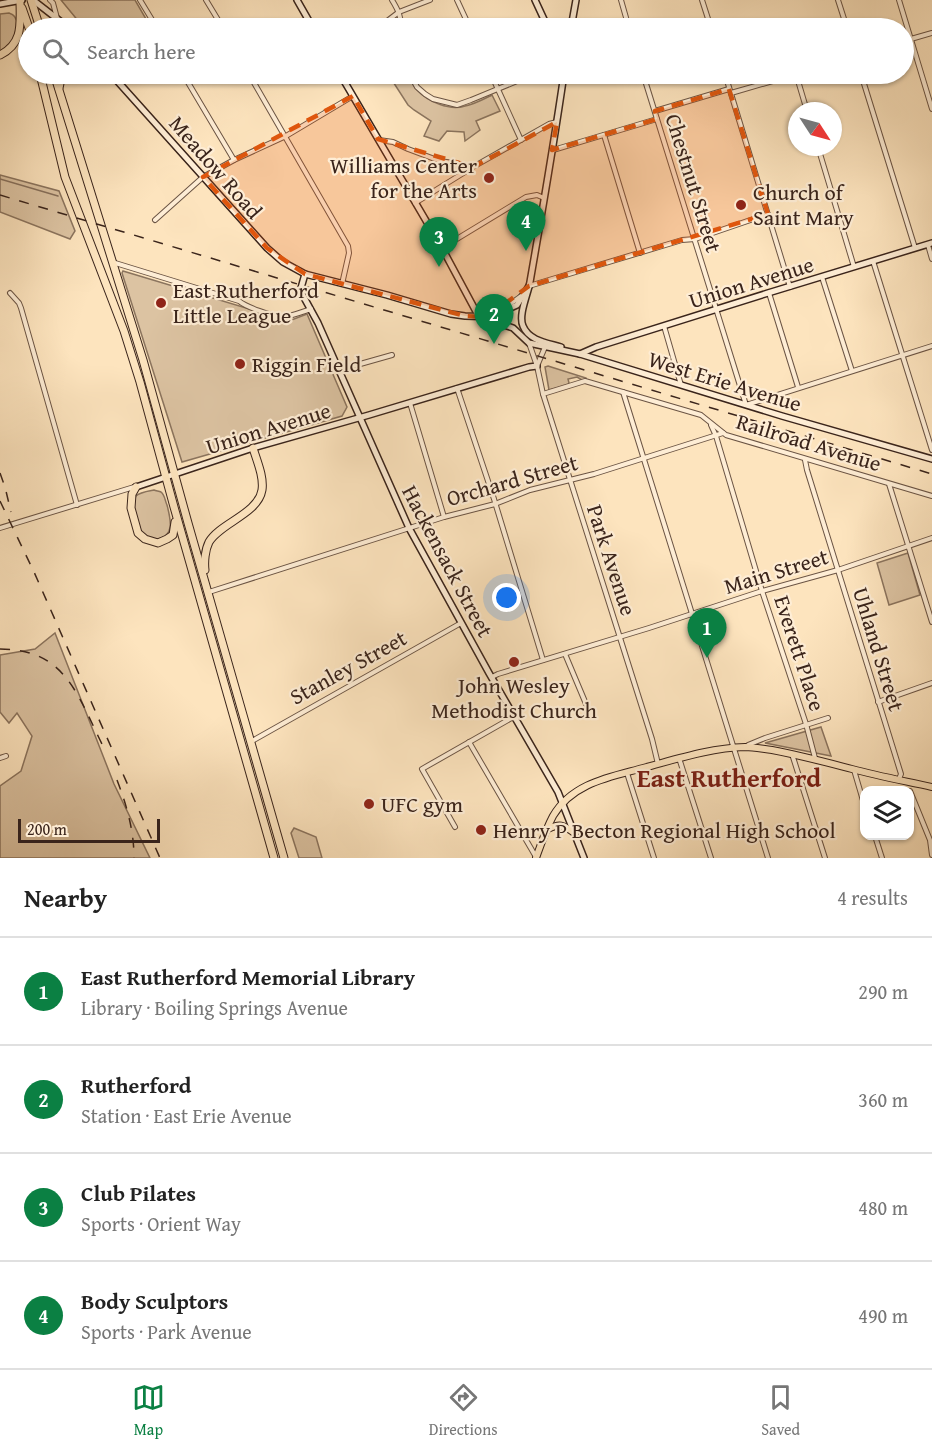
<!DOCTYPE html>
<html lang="en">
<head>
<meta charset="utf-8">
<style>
  body { margin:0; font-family:"Gentium Book Plus",serif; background:#f2f2f2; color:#222 }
  .controls { position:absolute; right:18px; bottom:18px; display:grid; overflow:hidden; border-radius:12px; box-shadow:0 2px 4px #0004 }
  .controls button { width:54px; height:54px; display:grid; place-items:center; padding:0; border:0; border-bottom:2px solid #e0e0e0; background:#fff; color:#222; font:30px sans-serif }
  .compass { position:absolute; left:788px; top:102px; width:54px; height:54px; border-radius:50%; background:#fff; box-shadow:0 2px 4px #0004; rotate:126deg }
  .scale { position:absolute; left:18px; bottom:15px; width:142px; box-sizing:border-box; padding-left:6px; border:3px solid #3a241b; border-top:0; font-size:16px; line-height:21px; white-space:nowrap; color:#3a241b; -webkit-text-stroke:4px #feedd5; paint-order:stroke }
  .you { position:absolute; left:507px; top:598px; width:21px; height:21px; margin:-15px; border:4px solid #fff; border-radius:50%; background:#1a73e8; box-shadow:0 0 0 9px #1a73e833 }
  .badge { display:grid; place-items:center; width:39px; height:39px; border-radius:50%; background:#0b8043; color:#fff; font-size:20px; font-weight:700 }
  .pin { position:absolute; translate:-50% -50px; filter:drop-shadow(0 2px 3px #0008) }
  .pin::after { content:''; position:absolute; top:32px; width:21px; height:18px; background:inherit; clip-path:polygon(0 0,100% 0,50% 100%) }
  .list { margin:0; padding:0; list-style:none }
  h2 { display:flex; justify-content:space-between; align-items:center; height:78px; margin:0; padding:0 24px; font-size:26px }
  h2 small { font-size:20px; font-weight:400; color:#767676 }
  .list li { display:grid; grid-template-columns:39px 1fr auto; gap:18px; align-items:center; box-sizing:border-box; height:108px; padding:0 24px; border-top:2px solid #e0e0e0 }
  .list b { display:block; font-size:22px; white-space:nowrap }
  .list p { margin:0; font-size:20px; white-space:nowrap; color:#767676 }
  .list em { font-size:20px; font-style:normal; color:#767676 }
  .icon { flex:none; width:33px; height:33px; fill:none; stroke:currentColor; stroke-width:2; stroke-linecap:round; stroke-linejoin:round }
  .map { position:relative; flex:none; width:932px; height:858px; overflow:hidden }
  .search { position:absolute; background:#fff; box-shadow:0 2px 4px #0004; left:18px; right:18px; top:18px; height:66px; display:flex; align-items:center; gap:15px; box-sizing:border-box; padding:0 21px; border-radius:33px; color:#767676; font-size:22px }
  .sheet { height:510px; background:#fff }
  nav { display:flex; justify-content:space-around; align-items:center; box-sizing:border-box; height:84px; border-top:2px solid #e0e0e0; background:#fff; font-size:16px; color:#767676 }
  nav a { display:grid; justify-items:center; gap:3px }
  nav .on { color:#0b8043 }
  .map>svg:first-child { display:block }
</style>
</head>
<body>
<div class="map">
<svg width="932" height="858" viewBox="0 0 932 858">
  <rect width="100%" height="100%" fill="#fde4be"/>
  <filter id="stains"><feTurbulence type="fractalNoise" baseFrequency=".00333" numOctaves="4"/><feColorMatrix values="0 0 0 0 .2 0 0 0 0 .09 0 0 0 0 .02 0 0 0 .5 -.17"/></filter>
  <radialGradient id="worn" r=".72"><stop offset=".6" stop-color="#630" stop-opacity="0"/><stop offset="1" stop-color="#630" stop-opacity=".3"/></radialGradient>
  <!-- green -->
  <g fill="#dcc3a2" stroke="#8b745e" stroke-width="1.5">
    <path d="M61,0h74l11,19 -13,9h-49z"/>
    <path d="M9,13c14,4 7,25 -1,33 -1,1 -7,5 -8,6v-38z"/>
    <path d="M388,74h19c3,5 6,11 10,16 11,12 33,21 48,16 10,-2 19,-7 27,-11l8,16 -24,10 4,9 -15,11 -1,-9 -17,-1 -8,10 -15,-5 7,-15 -17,-11 -6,-5z"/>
    <path d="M0,175l59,16 16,40 -5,8 -70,-27z"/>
    <path d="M123,271l166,50 18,-7 40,93 -5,9 -160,46 -60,-189z"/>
    <path d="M548,366l38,12v2h-4l-5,-3 -9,2 1,4 -1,2 -19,5 -4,-23z"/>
    <path d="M154,490c2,1 5,1 7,2 4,3 4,9 6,13 3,12 9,32 -10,34 -4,1 -9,-1 -13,-4 -6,-5 -13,-33 -8,-39 4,-4 13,-5 18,-6z"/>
    <path d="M908,553l12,42 -31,10 -12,-42z"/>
    <path d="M55,633l59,151 36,74h-150v-72l21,-15 11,-35 -15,-23 -8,10 -9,-11v-57l35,-6z"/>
    <path d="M821,727l10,29 -66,-13z"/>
    <path d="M294,828l22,9 6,21h-23l-8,-25z"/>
  </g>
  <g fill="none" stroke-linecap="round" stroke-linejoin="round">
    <!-- stream -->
    <path stroke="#87705c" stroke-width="1.5" d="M0,179l58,17"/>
    <!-- street casing -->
    <g stroke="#6b5444" stroke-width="6">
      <g id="street">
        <path d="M50,0l3,3 4,15"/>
        <path d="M140,0l17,28"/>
        <path d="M206,0l17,28"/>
        <path d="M392,0c6,10 10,17 8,28"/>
        <path d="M457,0l13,28"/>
        <path d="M621,0l8,28"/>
        <path d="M702,0l9,28"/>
        <path d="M838,0l9,28"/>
        <path d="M899,0l33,109"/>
        <path d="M378,28l21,-16 31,-12"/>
        <path d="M904,41l28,-8"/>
        <path d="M183,74l51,86"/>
        <path d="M249,74l99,172 1,7 -7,31"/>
        <path d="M410,74l7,13 8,7 8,5 24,6 14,-5 63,-26"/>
        <path d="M491,74l30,66"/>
        <path d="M643,74l103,331 186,-59"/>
        <path d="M725,74l65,213"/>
        <path d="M796,74l11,37"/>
        <path d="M861,74l54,174"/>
        <path d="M731,93l66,-19"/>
        <path d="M655,111l74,-22"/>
        <path d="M604,135l36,118"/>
        <path d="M379,140l14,2 15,7 32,12 32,5"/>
        <path d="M818,147l36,120"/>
        <path d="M553,150l104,-31"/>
        <path d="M415,203l58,-36 76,-43 8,-2"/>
        <path d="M155,220l48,-43 31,-17 52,-24 67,-40"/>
        <path d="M928,245l4,14"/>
        <path d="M442,248l84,-51 11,-2 7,3"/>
        <path d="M873,261l59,189"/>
        <path d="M112,262l127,39c7,6 33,15 42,16 9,0 21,-5 30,-8"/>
        <path d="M822,277l30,94"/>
        <path d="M529,286l153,-46 13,-1 73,-25"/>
        <path d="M10,293l9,10 2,5 56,197"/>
        <path d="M769,293l29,94"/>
        <path d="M490,315c10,-6 22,-11 31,-19"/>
        <path d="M664,326l17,59"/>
        <path d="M529,343l8,23 6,28 109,345 6,25"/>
        <path d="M537,366l8,-19"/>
        <path d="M339,370l53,-15"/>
        <path d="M457,388l37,111 49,161"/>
        <path d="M623,392l145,466"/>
        <path d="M543,394l42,-13 116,34 25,20 206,61"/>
        <path d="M410,403l34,114"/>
        <path d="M711,425l5,11 46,155 44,133 9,34"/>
        <path d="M805,460l2,10 94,304 -2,5"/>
        <path d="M889,484l43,138"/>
        <path d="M0,528l134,-41"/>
        <path d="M209,592l235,-75 51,-13 35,-14 64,-16 129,-41"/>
        <path d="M565,654l21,50"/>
        <path d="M492,677l6,-3 151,-46 113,-37 76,-21 94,-32"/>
        <path d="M878,702l54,-19"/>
        <path d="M252,741l209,-118"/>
        <path d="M469,742l67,115"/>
        <path d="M748,745l17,-7 63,-20"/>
        <path d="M792,754l33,104"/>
        <path d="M0,758l6,-2"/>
        <path d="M679,758l32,100"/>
        <path d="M854,770l10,34"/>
        <path d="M627,773l27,85"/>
        <path d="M910,791l20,49 2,15"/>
        <path d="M455,827l-33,-58 93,-53"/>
        <path d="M875,836l7,22"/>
      </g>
    </g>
    <!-- secondary casing -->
    <g stroke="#3a241b" stroke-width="8">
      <g id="secondary">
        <path d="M33,0l36,28"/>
        <path d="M297,0l16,28"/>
        <path d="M535,0l13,28"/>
        <path d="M0,4l22,-4"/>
        <path d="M571,28l5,-28"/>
        <path d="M111,74l156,174 16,14 22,12 82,21 64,19 14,2 31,1 8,-3 4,-5 9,-4 12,-19"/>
        <path d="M340,74l102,174 37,69"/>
        <path d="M305,274l-4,14v4l17,31 91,205 80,145 69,119 26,66"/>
        <path d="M487,319l26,9 16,15 51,11 202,62 150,43"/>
        <path d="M561,347c-13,-4 -32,-6 -38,-21 -5,-11 5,-32 7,-44 12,-69 24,-139 34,-208"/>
        <path d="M580,354l16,-7 172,-54 164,-50"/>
        <path d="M136,487l117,-39 116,-33 160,-48 8,-1"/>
      </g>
    </g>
    <!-- primary casing -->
    <g stroke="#3a241b" stroke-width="8">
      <g id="primary">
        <path d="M548,829c12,-6 15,-4 25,3"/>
        <path d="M536,858c5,-14 10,-29 17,-42 19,-33 57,-39 90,-48 34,-9 67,-20 102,-21 9,0 18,2 27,3 27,5 53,12 80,19 26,7 53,12 80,18"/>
      </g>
    </g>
    <!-- highway casing -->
    <g stroke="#3a241b" stroke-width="9">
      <g id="highway">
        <path d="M31,0l9,28"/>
        <path d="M22,8l7,20"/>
        <path d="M0,55c24,-12 20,-32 20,-55"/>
        <path d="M40,74l25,103 59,154 16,51 34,125 100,351"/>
        <path d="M54,74l89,286 45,163 96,335"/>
        <path d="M59,88l3,-14"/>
        <path d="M136,487l-4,7 -1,14 7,25 7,6 13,4 9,-4 6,-4 2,-13"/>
        <path d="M205,570c-1,-8 0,-20 4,-28 11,-19 49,-28 53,-52 2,-13 -5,-29 -9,-42"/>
      </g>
    </g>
    <!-- street -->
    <use href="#street" stroke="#feedd5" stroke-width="4"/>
    <!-- secondary -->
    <use href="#secondary" stroke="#feedd5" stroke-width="5"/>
    <!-- primary -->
    <use href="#primary" stroke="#fde4be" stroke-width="6"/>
    <!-- highway -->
    <use href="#highway" stroke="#fde4be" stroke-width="7"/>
    <!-- rail -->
    <g stroke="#3a241b" stroke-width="1.5" stroke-dasharray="10 10" stroke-linecap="butt">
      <path d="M0,195l932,279"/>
      <path d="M0,473l5,14 6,25"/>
      <path d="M0,501l34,71 126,286"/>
      <path d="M0,649c65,0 77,45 102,95"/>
      <path d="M117,780c10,26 17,51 17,78"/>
    </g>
  </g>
  <!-- marked area -->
  <path fill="#df560d" fill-opacity="0.2" stroke="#df560d" stroke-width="4.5" stroke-dasharray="12 8" stroke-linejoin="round" d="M729,89l39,125 -239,72 -42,31 -22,-1 -160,-42 -38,-26 -64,-71 150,-81 25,43 95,28 84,-45 -5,28 105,-31 -2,-8z"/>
  <!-- markers -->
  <g fill="#8f2418" stroke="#feedd5" stroke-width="2">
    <circle cx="489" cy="178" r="6"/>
    <circle cx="741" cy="205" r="6"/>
    <circle cx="161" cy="303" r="6"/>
    <circle cx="240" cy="364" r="6"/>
    <circle cx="514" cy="662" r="6"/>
    <circle cx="369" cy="804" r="6"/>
    <circle cx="481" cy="830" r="6"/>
  </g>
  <g text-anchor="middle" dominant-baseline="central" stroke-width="4.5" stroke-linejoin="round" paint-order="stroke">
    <!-- poi labels -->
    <g font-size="22" fill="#3a241b" stroke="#feedd5" text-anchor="start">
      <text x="477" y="165" text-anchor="end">Williams Center<tspan x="477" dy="25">for the Arts</tspan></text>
      <text x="753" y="192">Church of<tspan x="753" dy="25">Saint Mary</tspan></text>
      <text x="173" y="290">East Rutherford<tspan x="173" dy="25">Little League</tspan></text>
      <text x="252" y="364">Riggin Field</text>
      <text x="514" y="685" text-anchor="middle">John Wesley<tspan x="514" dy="25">Methodist Church</tspan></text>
      <text x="381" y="804">UFC gym</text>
      <text x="493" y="830">Henry P Becton Regional High School</text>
    </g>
    <!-- street labels -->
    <g font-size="22" fill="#3a241b" stroke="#feedd5">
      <text transform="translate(216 167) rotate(49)">Meadow Road</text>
      <text transform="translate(694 183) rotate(73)">Chestnut Street</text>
      <text transform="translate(751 282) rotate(-17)">Union Avenue</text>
      <text transform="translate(725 381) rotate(17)">West Erie Avenue</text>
      <text transform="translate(268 428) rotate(-17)">Union Avenue</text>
      <text transform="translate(809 442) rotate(17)">Railroad Avenue</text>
      <text transform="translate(512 480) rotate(-16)">Orchard Street</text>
      <text transform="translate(612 560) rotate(72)">Park Avenue</text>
      <text transform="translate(448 561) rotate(62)">Hackensack Street</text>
      <text transform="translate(776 571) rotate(-17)">Main Street</text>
      <text transform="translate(879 649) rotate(73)">Uhland Street</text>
      <text transform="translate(800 653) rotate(72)">Everett Place</text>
      <text transform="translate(348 667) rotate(-29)">Stanley Street</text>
    </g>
    <!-- quarter labels -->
    <g font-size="26" font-weight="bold" fill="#7a1f14" stroke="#feedd5">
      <text x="729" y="777">East Rutherford</text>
    </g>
  </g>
  <rect width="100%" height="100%" filter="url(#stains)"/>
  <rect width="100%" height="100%" fill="url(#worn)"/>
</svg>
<div class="controls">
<button><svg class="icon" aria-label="layers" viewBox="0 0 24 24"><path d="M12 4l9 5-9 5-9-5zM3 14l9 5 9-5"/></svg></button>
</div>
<svg class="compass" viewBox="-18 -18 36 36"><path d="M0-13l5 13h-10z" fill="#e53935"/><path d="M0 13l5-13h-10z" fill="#767676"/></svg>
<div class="scale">200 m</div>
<div class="you"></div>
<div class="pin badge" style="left:707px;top:658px">1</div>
<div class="pin badge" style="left:494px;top:344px">2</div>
<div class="pin badge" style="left:439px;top:267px">3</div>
<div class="pin badge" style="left:526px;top:251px">4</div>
<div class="search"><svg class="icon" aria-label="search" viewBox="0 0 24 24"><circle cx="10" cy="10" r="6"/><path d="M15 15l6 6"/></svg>Search here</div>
</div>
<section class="sheet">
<h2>Nearby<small>4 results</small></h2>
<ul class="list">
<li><span class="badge">1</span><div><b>East Rutherford Memorial Library</b><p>Library · Boiling Springs Avenue</p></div><em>290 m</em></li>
<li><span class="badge">2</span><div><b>Rutherford</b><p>Station · East Erie Avenue</p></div><em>360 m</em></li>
<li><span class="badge">3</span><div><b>Club Pilates</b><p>Sports · Orient Way</p></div><em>480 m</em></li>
<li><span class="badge">4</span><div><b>Body Sculptors</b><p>Sports · Park Avenue</p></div><em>490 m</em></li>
</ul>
</section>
<nav>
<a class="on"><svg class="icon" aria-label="map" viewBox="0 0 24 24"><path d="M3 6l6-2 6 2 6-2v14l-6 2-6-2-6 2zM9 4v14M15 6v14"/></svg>Map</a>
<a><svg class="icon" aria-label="directions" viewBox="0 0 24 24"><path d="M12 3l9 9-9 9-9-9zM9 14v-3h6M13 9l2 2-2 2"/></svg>Directions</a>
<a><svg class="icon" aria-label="saved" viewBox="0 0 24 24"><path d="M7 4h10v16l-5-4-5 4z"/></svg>Saved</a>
</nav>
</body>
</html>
